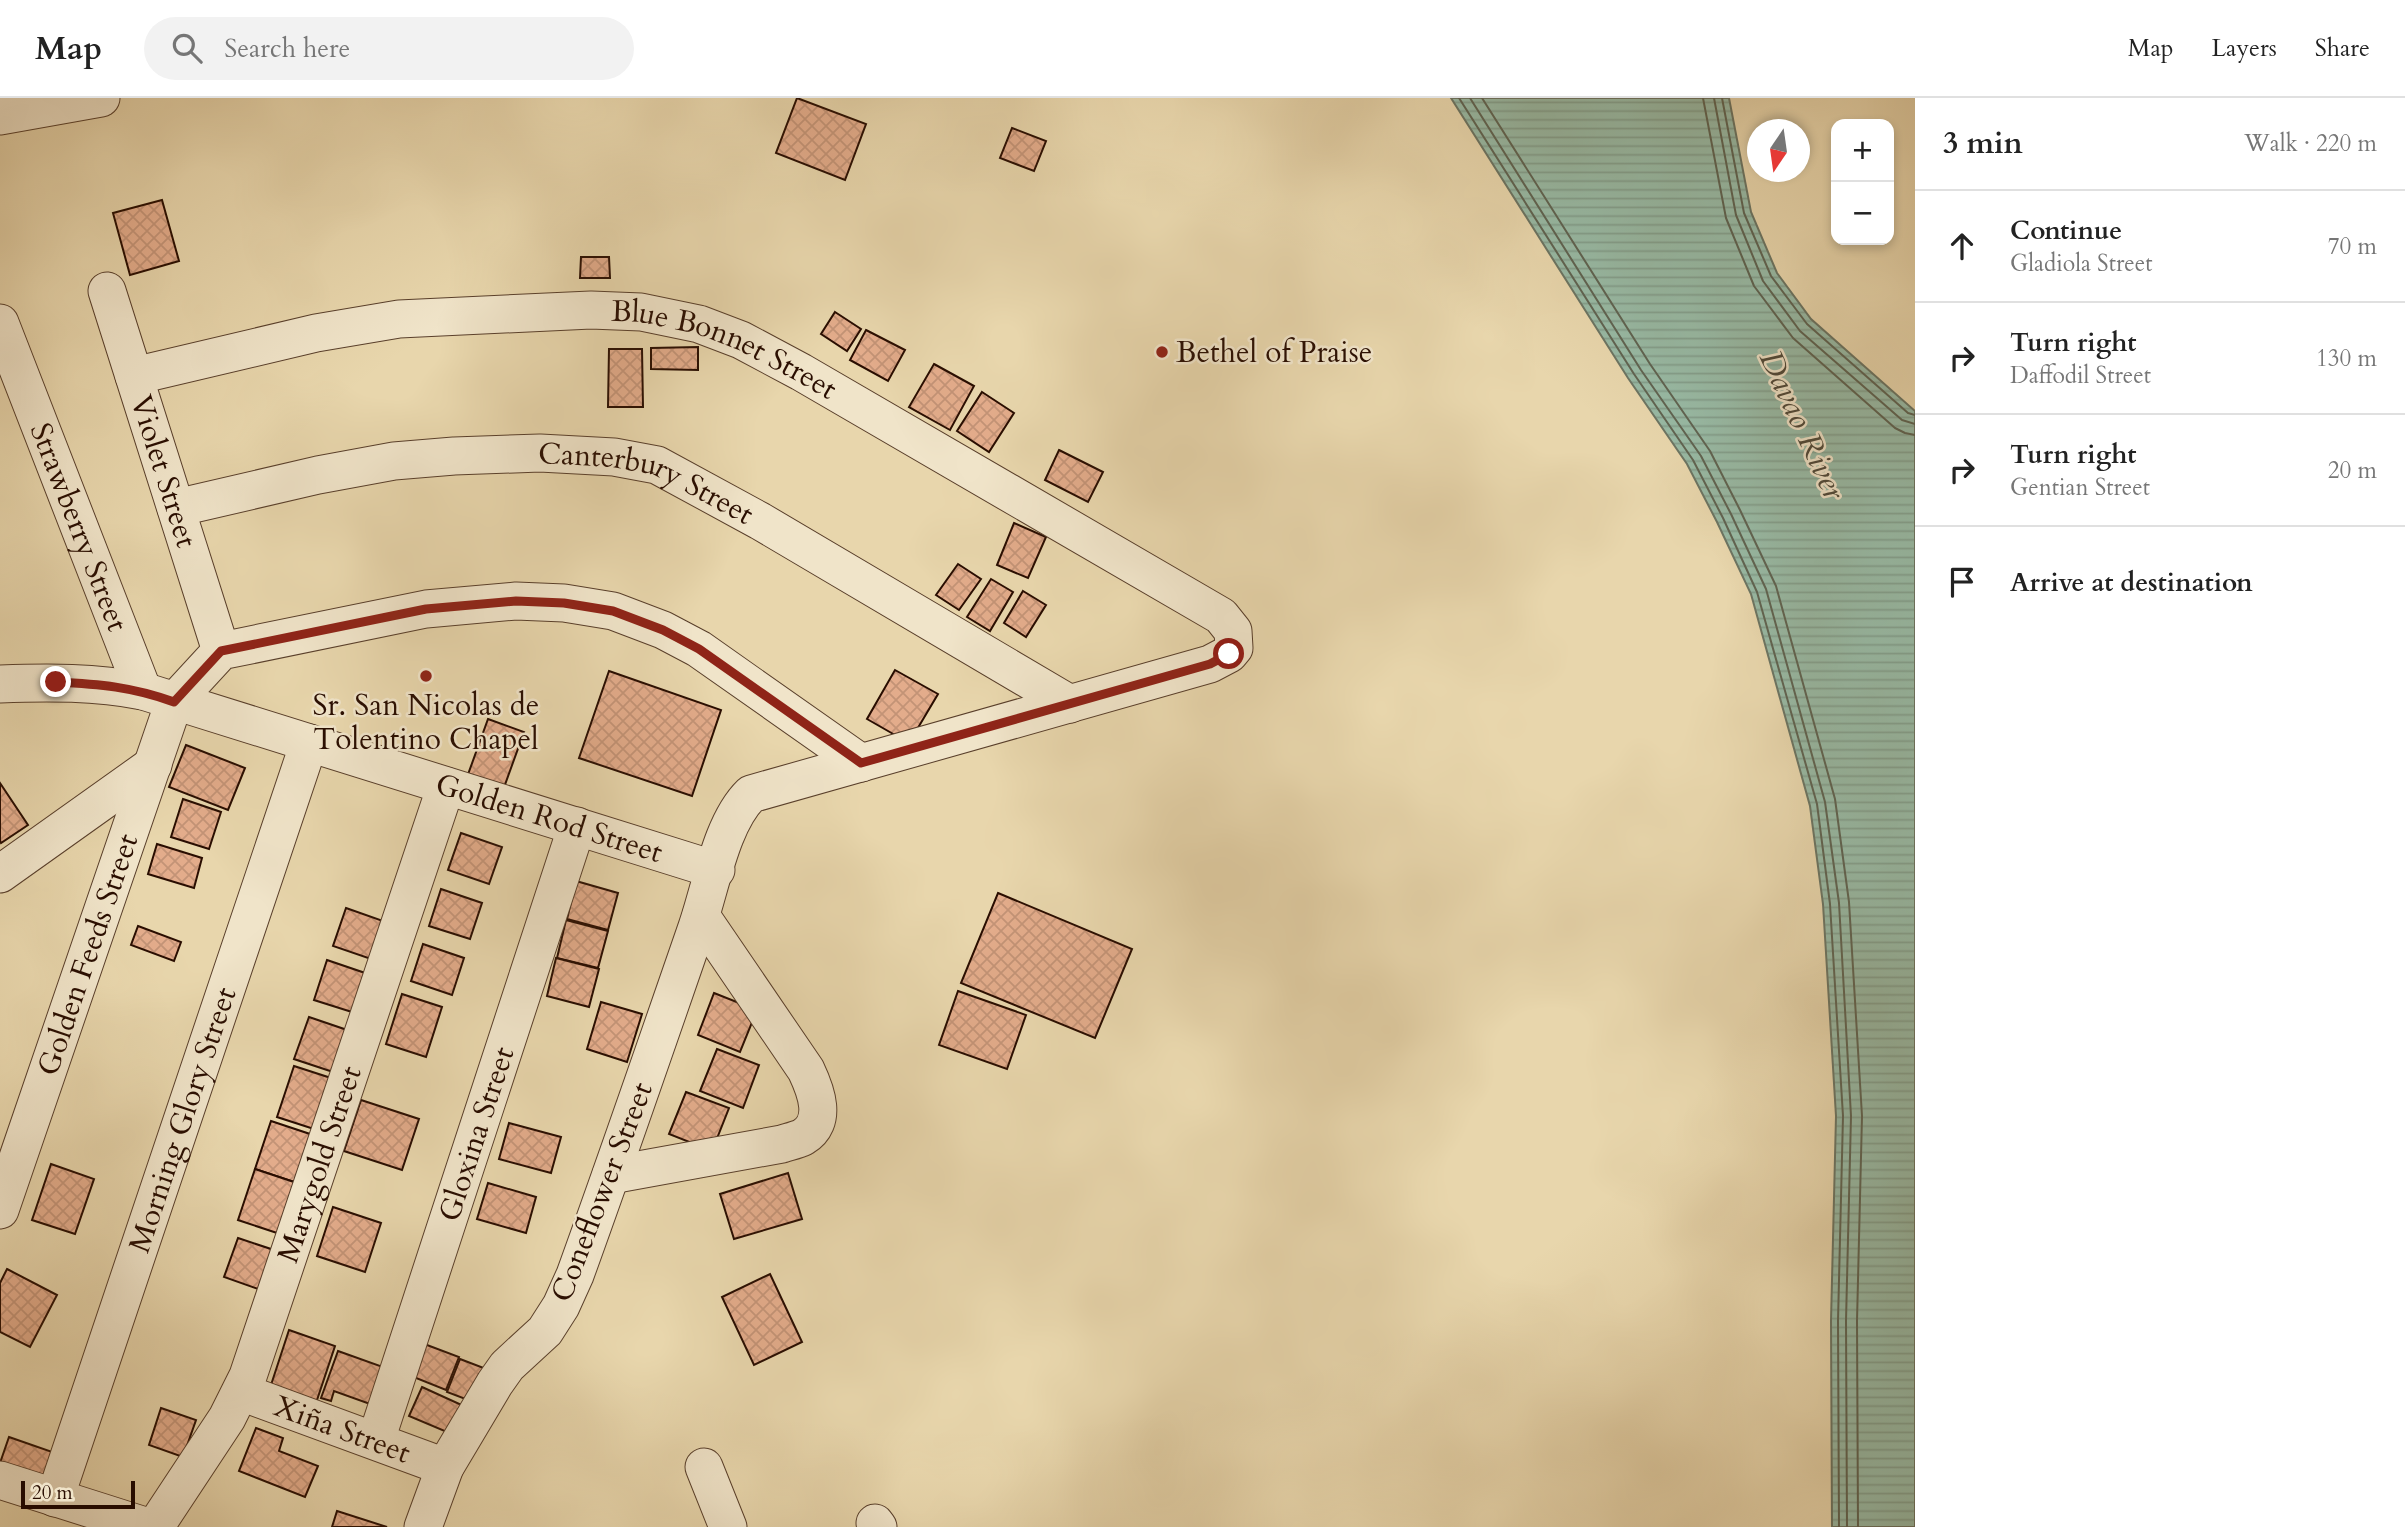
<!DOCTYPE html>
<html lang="en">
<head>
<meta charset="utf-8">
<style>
  body { margin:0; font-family:Cardo,serif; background:#f2f2f2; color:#222 }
  .controls { position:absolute; right:21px; top:21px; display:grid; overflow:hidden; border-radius:14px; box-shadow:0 4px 10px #0003 }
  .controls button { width:63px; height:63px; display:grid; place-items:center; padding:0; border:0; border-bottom:2px solid #e0e0e0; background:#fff; color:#222; font:35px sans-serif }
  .compass { position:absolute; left:1747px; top:21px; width:63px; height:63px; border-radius:50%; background:#fff; box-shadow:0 4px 10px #0003; rotate:193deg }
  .scale { position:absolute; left:21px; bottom:18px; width:114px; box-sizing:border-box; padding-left:7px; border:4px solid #290d00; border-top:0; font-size:19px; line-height:24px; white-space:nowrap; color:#290d00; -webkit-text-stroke:5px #f0e4c9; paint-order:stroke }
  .stop { position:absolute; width:21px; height:21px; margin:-16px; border:5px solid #8f2418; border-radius:50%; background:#fff }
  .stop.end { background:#8f2418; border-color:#fff; box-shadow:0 2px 7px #0008 }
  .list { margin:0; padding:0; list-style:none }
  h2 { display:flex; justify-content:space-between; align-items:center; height:91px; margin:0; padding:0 28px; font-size:30px }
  h2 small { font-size:23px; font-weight:400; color:#767676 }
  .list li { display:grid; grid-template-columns:46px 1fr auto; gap:21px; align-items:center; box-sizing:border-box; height:112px; padding:0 28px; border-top:2px solid #e0e0e0 }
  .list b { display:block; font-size:26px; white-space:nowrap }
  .list p { margin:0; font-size:23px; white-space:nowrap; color:#767676 }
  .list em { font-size:23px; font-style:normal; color:#767676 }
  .icon { flex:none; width:38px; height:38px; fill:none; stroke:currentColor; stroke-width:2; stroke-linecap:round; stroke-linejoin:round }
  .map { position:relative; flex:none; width:1915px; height:1429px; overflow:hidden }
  header { display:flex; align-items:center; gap:42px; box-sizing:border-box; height:98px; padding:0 35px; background:#fff; border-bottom:2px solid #e0e0e0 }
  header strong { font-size:33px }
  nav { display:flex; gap:38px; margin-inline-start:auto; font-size:24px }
  .search { width:490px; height:63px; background:#f2f2f2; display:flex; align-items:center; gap:18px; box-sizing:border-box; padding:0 24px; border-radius:38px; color:#767676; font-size:26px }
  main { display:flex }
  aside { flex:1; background:#fff }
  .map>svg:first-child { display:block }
</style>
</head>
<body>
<header>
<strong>Map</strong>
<div class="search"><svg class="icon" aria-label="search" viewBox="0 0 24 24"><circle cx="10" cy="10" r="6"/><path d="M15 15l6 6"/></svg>Search here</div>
<nav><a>Map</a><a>Layers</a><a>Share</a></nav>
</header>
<main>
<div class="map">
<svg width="1915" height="1429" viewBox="0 0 1915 1429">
  <defs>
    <pattern id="water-rules" width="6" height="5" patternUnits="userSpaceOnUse" patternTransform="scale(1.75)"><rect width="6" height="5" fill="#98baa5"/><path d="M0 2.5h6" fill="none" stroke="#839f8c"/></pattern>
    <pattern id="building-cross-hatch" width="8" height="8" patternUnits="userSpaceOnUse" patternTransform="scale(1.75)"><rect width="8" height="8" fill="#e3ac8b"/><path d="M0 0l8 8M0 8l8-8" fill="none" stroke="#c39376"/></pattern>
  </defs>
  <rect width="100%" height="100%" fill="#e8d6ac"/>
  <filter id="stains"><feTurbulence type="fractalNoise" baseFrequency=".00286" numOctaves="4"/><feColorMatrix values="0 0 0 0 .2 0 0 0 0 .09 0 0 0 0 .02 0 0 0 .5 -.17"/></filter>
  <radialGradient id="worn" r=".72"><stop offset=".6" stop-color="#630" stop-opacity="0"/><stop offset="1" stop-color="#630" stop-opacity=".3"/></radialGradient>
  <!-- water -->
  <path fill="url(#water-rules)" stroke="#6c7563" stroke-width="2" d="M1451,0h278l22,114 26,61 34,46 104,92v1116h-83l-1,-206 5,-205 -13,-212 -13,-98 -59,-212 -34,-72 -30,-58 -59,-86z"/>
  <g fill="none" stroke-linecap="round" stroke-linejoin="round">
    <!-- shore -->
    <g stroke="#606452" stroke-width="2">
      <path d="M1459,0l175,276 59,86 30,58 34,74 60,212 13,100 13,212 -5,205 1,206"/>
      <path d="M1470,0l171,272 60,86 30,58 35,75 59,213 14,101 12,213 -5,205 1,206"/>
      <path d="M1482,0l168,266 60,87 30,59 36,76 59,213 14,103 13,214 -5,205 1,206"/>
      <path d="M1703,0l23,120 28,68 39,52 102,90 10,5 10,2"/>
      <path d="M1714,0l22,117 27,66 37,50 102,89 13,4"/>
      <path d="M1722,0l22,115 27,63 36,48 101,89 7,2"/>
    </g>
  </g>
  <!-- building -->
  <g fill="url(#building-cross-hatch)" stroke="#290d00" stroke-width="2">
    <path d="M797,0l69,26 -21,56 -69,-27z"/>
    <path d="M1012,30l34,13 -12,30 -34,-13z"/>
    <path d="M162,102l17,61 -49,14 -17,-62z"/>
    <path d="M581,159h28l1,21h-30z"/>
    <path d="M835,214l26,17 -14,22 -26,-17z"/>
    <path d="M866,232l39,20 -17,31 -38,-21z"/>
    <path d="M698,249v23l-47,-1v-21z"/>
    <path d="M609,251h33l1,58h-35z"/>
    <path d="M934,266l40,22 -24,44 -41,-23z"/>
    <path d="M982,294l32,21 -25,39 -32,-21z"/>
    <path d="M1059,352l44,22 -15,30 -43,-22z"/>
    <path d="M1014,425l32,14 -18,41 -31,-13z"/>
    <path d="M958,466l23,15 -22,31 -23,-15z"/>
    <path d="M991,481l22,13 -23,39 -23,-14z"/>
    <path d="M1023,493l23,14 -20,32 -22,-14z"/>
    <path d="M895,572l43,24 -29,49 -42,-24z"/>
    <path d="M609,573l112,39 -29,86 -113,-38z"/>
    <path d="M488,621l36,13 -22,61 -36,-13z"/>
    <path d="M186,647l59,23 -17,42 -59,-23z"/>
    <path d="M0,685l28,42 -27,18 -1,-2z"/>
    <path d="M183,701l38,13 -12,37 -38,-12z"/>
    <path d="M461,735l41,14 -13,37 -41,-14z"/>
    <path d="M157,746l45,14 -8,30 -46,-14z"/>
    <path d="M576,783l42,12 -10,37 -41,-11z"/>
    <path d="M441,791l41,14 -12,36 -41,-13z"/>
    <path d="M998,795l134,56 -37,89 -134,-55z"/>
    <path d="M346,810l40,14 -12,38 -41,-14z"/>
    <path d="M566,822l42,11 -10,37 -41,-10z"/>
    <path d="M138,828l43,16 -7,19 -43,-16z"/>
    <path d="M423,846l41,14 -12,37 -41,-14z"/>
    <path d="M556,860l43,11 -10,38 -42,-11z"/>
    <path d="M327,862l41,14 -13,39 -41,-13z"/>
    <path d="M958,893l68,24 -19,54 -68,-24z"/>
    <path d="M714,895l43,17 -17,42 -42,-17z"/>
    <path d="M402,896l40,13 -16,50 -40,-13z"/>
    <path d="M601,904l41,12 -15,48 -40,-13z"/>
    <path d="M309,919l41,14 -14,42 -42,-14z"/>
    <path d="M717,951l42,16 -16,43 -43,-17z"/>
    <path d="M294,968l40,13 -17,51 -40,-13z"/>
    <path d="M686,994l43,16 -17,43 -43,-17z"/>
    <path d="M361,1002l58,19 -17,51 -58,-19z"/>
    <path d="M271,1023l42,14 -16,48 -42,-14z"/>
    <path d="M509,1025l52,14 -10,36 -52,-14z"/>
    <path d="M51,1066l43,15 -19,55 -43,-14z"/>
    <path d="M255,1071l42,14 -17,51 -42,-14z"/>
    <path d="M788,1075l14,46 -68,20 -14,-45z"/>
    <path d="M488,1085l48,14 -10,36 -49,-14z"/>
    <path d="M333,1109l48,16 -16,49 -48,-16z"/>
    <path d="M238,1140l36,12 -13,40 -37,-13z"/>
    <path d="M7,1171l50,26 -27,52 -30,-15v-49z"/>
    <path d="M770,1176l32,68 -48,23 -32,-68z"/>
    <path d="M289,1232l46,16 -19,57 -46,-15z"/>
    <path d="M419,1244l40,15 -13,33 -40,-16z"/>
    <path d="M338,1253l45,16 -13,37 -36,-13 -3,10 -10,-3z"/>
    <path d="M460,1261l29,11 -13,33 -29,-11z"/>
    <path d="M422,1289l44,20 -12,28 -45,-19z"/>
    <path d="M161,1310l35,12 -13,37 -34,-12z"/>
    <path d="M256,1330l27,10 -4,13 39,15 -13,31 -66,-26z"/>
    <path d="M9,1339l52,18 -12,35 -49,-27z"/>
    <path d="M337,1413l50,16h-55z"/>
  </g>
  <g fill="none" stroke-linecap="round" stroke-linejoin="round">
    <!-- minor casing -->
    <g stroke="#593f2b" stroke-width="39">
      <g id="minor">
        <path d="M0,18l101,-18"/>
        <path id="s1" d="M107,193l114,360"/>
        <path id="s2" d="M0,225l143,368"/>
        <path id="s3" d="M134,278l182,-43 83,-14 192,-9 50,2 58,12 42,16 60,32 420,244 12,15 1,17 -5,6 -19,10 -459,130c-30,29 -40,93 -54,133 -40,116 -80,232 -122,348l-14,31 -16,25 -38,35 -12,17 -50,84 -22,60"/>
        <path id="s4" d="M176,410l142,-33 76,-14 60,-5 86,-3 74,4 43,8 103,56 310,183"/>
        <path id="s5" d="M0,586c49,-2 95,-2 143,7l573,179"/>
        <path d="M0,776l153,-109"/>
        <path d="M611,1077l171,-31c6,-2 15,-4 21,-7 25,-15 13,-46 3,-67l-105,-154"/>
        <path id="s6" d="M0,1112l174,-508 47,-51 205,-42 90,-8 48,2 49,8 50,19 36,19 162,114"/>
        <path id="s7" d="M241,1294l204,75"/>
        <path id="s8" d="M376,1342l201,-614"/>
        <path d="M704,1369l24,60"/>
        <path d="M0,1382l148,47"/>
        <path id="s9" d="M55,1400l254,-755"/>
        <path d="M875,1425l3,4"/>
        <path id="s10" d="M155,1429l72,-109 21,-42 198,-590"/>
      </g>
    </g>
    <!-- minor -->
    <use href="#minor" stroke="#f0e4c9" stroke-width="37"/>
  </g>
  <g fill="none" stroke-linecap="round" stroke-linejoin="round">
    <!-- route -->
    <path stroke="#8f2418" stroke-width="9" d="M56,584c43,2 77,5 118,20l47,-51 205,-42 90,-8 48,2 49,8 50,19 36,19 162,114 349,-99 19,-10"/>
  </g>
  <!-- markers -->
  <g fill="#8f2418" stroke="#f0e4c9" stroke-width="2.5">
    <circle cx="1162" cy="254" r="7"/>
    <circle cx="426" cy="578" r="7"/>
  </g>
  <g text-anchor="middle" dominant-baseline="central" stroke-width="5" stroke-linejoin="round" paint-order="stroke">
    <!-- poi labels -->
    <g font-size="30" fill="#290d00" stroke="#f0e4c9" text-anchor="start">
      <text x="1176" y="254">Bethel of Praise</text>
      <text x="426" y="607" text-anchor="middle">Sr. San Nicolas de<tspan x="426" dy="34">Tolentino Chapel</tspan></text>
    </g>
    <!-- street labels -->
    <g font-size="30" fill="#290d00" stroke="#f0e4c9">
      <text stroke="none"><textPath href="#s3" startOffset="604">Blue Bonnet Street</textPath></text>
      <text stroke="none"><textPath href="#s1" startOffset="189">Violet Street</textPath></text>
      <text stroke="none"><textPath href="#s4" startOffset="481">Canterbury Street</textPath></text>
      <text stroke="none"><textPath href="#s2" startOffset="219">Strawberry Street</textPath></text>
      <text stroke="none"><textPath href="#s5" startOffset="569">Golden Rod Street</textPath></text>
      <text stroke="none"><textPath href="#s6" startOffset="270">Golden Feeds Street</textPath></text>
      <text stroke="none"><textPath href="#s9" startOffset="399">Morning Glory Street</textPath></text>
      <text stroke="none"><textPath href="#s8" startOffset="322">Gloxina Street</textPath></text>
      <text stroke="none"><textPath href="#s10" startOffset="401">Marygold Street</textPath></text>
      <text transform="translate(602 1094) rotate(-69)">Coneflower Street</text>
      <text stroke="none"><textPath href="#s7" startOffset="108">Xiña Street</textPath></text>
    </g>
    <!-- water labels -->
    <g font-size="32" font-style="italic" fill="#504a3a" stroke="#f0e4c9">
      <text transform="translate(1802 327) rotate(65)">Davao River</text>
    </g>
  </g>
  <rect width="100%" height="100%" filter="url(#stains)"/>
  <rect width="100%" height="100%" fill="url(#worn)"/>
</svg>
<div class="controls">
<button>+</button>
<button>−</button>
</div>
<svg class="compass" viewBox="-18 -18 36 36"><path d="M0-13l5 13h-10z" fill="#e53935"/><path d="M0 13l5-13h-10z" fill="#767676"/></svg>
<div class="scale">20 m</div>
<div class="stop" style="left:1229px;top:556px"></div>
<div class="stop end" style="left:56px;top:584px"></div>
</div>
<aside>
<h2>3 min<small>Walk · 220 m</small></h2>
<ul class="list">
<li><svg class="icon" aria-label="ahead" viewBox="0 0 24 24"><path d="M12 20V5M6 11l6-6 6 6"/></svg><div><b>Continue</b><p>Gladiola Street</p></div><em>70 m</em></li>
<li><svg class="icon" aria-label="right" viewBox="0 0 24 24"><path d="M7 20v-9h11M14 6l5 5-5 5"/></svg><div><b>Turn right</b><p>Daffodil Street</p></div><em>130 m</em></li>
<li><svg class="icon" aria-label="right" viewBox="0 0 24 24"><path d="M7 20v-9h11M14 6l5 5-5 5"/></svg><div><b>Turn right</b><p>Gentian Street</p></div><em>20 m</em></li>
<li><svg class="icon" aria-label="arrive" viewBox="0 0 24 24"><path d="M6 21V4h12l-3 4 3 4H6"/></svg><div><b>Arrive at destination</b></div></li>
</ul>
</aside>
</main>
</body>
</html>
